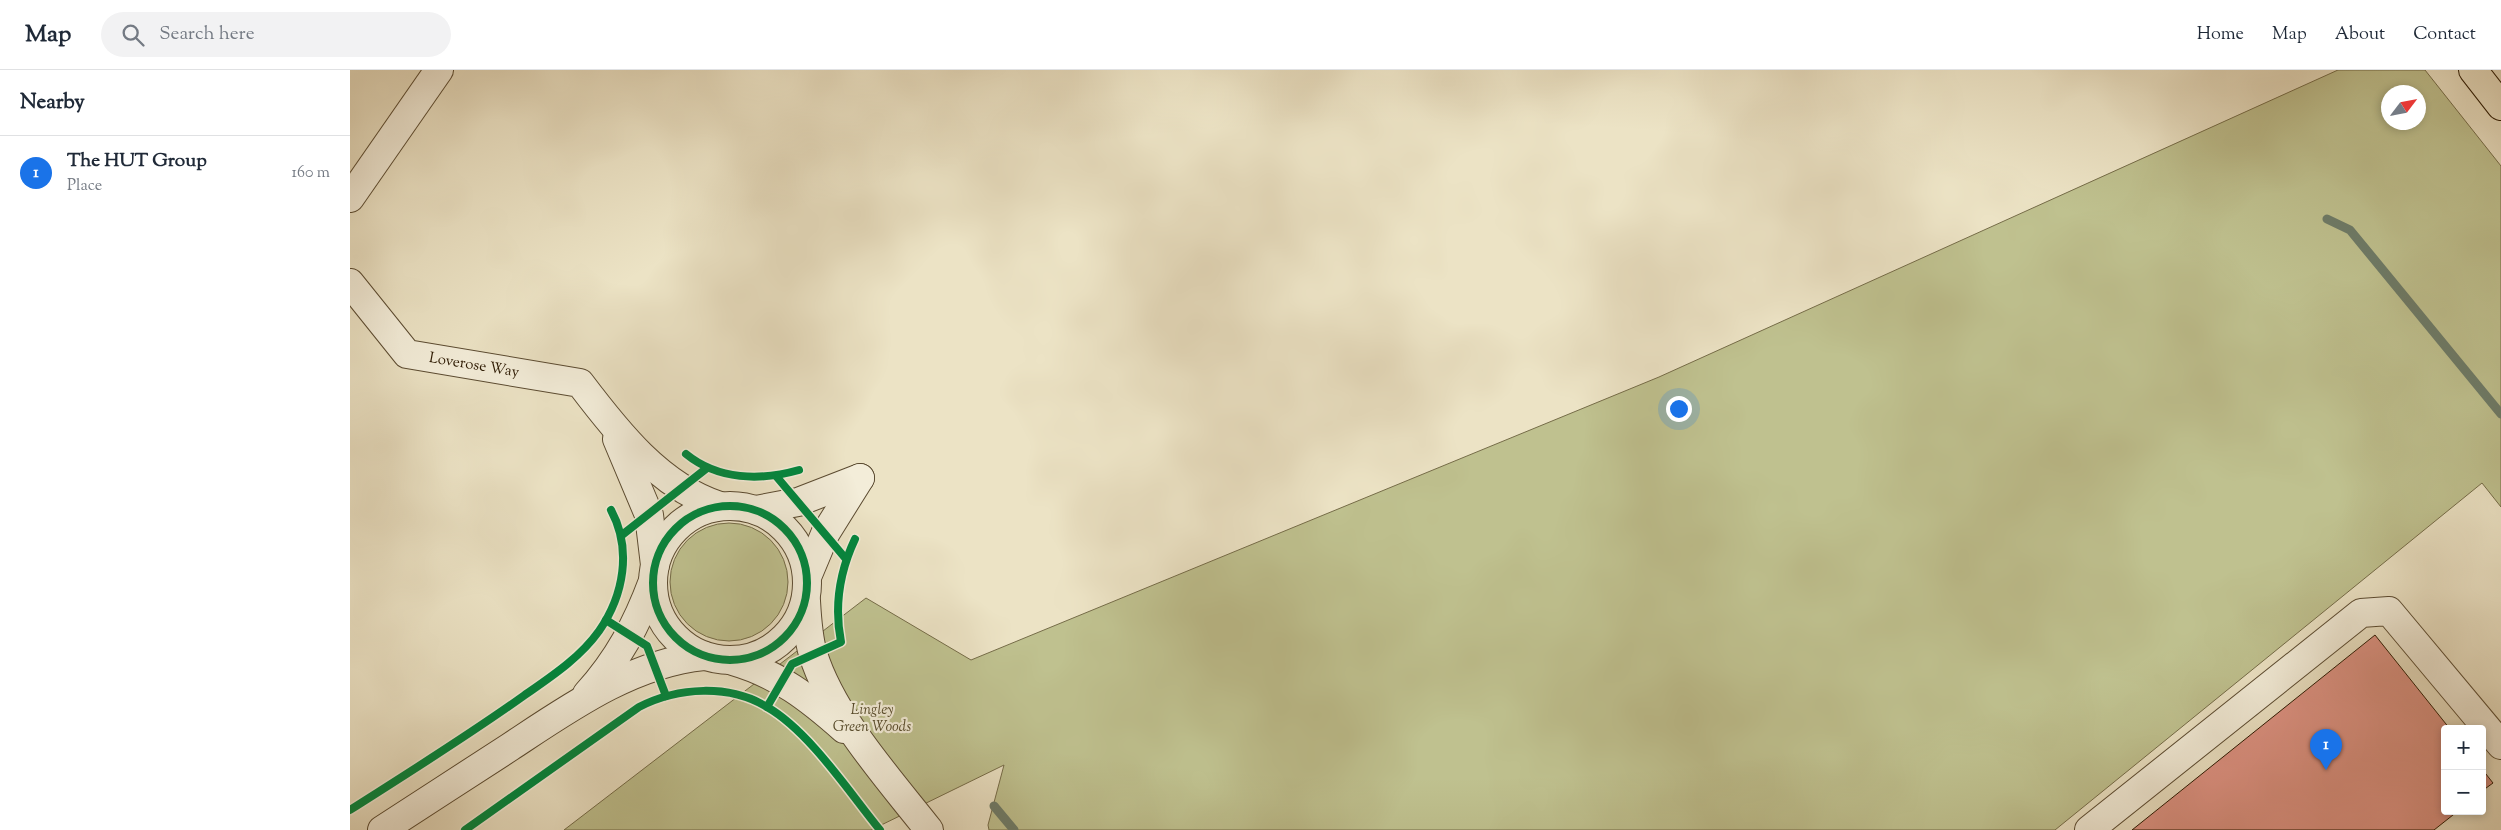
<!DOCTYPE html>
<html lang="en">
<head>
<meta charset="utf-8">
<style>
  body { margin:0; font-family:"Sorts Mill Goudy",serif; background:#f2f2f3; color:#1f2937 }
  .controls { position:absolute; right:15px; bottom:15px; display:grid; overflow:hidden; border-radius:5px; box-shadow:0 2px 8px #0003 }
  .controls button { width:45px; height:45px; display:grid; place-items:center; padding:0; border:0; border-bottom:1px solid #e0e1e3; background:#fff; color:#1f2937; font:25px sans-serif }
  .compass { position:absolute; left:2031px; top:15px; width:45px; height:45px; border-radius:50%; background:#fff; box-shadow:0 2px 8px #0003; rotate:58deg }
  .you { position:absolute; left:1328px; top:338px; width:18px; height:18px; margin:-12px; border:4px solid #fff; border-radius:50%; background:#1a73e8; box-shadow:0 0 0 8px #1a73e833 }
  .badge { display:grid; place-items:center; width:32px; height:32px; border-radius:50%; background:#1a73e8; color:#fff; font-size:16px; font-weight:700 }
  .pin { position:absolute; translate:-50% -41px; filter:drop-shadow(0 1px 2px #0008) }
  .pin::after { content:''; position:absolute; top:26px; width:18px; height:15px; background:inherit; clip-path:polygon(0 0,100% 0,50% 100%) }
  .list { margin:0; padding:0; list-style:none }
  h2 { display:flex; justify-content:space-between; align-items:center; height:65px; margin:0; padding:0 20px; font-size:21px }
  h2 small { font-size:16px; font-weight:400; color:#747a83 }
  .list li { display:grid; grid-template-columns:32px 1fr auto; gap:15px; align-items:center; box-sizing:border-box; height:75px; padding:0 20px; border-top:1px solid #e0e1e3 }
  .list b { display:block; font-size:19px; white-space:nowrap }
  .list p { margin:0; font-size:16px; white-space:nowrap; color:#747a83 }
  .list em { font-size:16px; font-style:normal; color:#747a83 }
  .icon { flex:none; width:28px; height:28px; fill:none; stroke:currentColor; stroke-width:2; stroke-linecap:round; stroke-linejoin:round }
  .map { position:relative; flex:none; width:2151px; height:760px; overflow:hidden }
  header { display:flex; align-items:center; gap:30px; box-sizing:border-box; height:70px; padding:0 25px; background:#fff; border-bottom:1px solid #e0e1e3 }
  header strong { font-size:24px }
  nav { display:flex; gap:28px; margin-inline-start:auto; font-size:18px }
  .search { width:350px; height:45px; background:#f2f2f3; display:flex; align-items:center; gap:12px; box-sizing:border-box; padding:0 18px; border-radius:28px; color:#747a83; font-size:19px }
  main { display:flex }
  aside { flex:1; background:#fff }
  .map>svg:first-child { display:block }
</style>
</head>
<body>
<header>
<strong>Map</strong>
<div class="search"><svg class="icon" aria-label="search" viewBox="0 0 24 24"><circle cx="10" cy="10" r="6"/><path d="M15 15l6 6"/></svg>Search here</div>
<nav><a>Home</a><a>Map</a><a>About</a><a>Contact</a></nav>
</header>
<main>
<aside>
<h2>Nearby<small></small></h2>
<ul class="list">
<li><span class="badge">1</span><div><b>The HUT Group</b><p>Place</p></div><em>160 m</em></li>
</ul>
</aside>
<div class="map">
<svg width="2151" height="760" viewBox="0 0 2151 760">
  <rect width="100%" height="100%" fill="#ece3c5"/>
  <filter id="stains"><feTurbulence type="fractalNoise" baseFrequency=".004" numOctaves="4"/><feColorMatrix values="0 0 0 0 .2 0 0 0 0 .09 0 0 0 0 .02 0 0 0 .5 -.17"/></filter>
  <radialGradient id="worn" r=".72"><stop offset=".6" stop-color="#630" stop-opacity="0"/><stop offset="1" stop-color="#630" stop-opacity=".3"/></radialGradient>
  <!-- green -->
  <g fill="#bfc18f" stroke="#756c48" fill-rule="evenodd">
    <path d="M1988,0h87l76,96v341l-19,-24 -427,347h-1066l-1,-5 16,-60 -133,65h-307l302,-232 105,62 688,-283zM2038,22h30v30h-30z"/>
    <circle cx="379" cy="512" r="59"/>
  </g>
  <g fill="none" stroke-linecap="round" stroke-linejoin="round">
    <!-- stream -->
    <g stroke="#6e7c69" stroke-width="9">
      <path d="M1977,149l23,11 151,184"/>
      <path d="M644,736l20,24"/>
    </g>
  </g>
  <!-- building -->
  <g fill="#dd9283" stroke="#2b1800">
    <path d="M2025,565l75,94h-5v82h13l-24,19h-302z"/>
    <path d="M2132,699l11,14 -11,8z"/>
  </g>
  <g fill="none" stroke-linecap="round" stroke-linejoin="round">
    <!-- minor casing -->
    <g stroke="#5b4b31" stroke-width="30">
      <g id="minor">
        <path d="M0,128l89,-128"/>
        <path id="s1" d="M0,213l57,71 173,29c37,49 80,104 140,123"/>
        <path d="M267,369l32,76 6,50"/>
        <circle cx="380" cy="513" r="77"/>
        <path d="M406,440l42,-8 62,-24"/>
        <path d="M457,507l18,-43 35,-56"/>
        <path d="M456,531c1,18 2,36 7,53 19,62 76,125 116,176"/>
        <path d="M383,591c45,13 76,37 111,68"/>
        <path d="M237,624c31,-34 50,-70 66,-113"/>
        <path d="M32,760c43,-28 85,-55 128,-83 59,-39 122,-84 194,-91"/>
        <path d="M1739,760l272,-217 28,-2 112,134"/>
      </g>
    </g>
    <!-- highway casing -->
    <g stroke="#2b1800" stroke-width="30">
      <path id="highway" d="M2123,0l28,36"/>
    </g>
    <!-- minor -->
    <use href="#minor" stroke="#f3edd9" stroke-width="28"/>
    <!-- highway -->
    <use href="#highway" stroke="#ece3c5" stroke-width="28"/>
    <!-- cycleway casing -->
    <g stroke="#f3edd9" stroke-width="11">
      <g id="cycleway">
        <path d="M336,384c32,26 74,27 113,16"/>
        <path d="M426,406l70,83"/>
        <circle cx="380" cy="513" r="77"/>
        <path d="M272,465l85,-67"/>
        <path d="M256,550l41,26 19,50"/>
        <path d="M417,637l25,-43 49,-22c-7,-36 -2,-69 14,-103"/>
        <path d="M0,740c58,-37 116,-73 172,-113 27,-19 57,-38 77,-66 25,-36 33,-82 12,-121"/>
        <path d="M115,760l174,-123c39,-20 90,-23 128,0 42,24 82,85 113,123"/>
      </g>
    </g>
    <!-- cycleway -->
    <use href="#cycleway" stroke="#00873e" stroke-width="8"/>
  </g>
  <g text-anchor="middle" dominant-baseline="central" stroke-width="4.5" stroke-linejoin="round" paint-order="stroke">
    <!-- street labels -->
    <g font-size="15" fill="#2b1800" stroke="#f3edd9">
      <text stroke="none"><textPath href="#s1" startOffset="159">Loverose Way</textPath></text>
    </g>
    <!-- park labels -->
    <g font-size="15" font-style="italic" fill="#574b2b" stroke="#f3edd9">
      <text x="522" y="640">Lingley<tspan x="522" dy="17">Green Woods</tspan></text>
    </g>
  </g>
  <rect width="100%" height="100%" filter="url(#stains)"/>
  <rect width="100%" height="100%" fill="url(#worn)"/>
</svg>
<div class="controls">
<button>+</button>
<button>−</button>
</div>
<svg class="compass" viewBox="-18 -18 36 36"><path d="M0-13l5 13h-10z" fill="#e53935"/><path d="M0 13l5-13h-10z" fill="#747a83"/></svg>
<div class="you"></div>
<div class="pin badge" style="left:1976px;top:700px">1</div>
</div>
</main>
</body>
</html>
